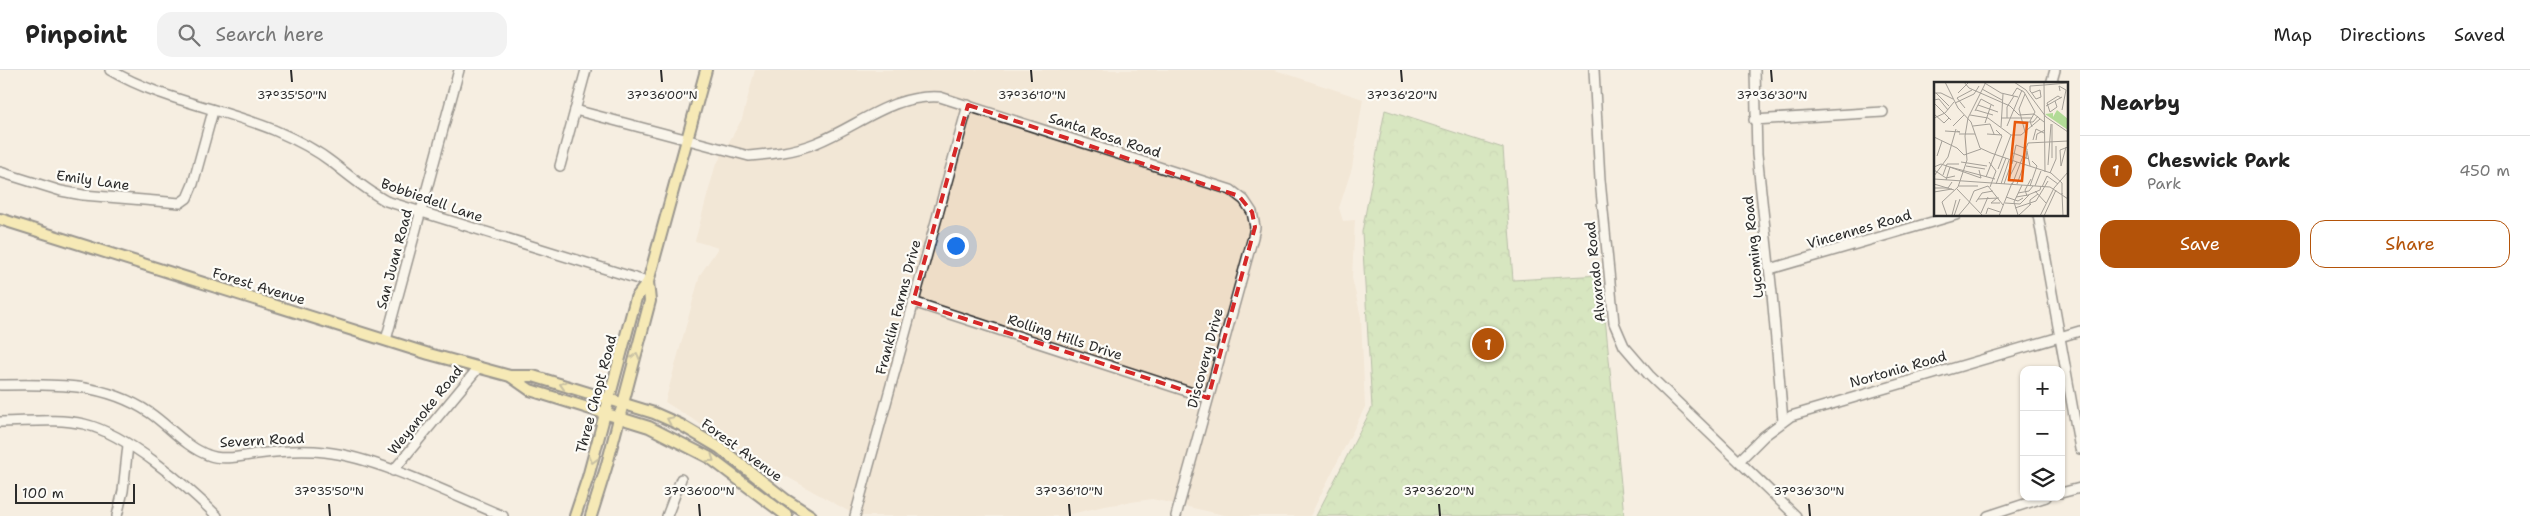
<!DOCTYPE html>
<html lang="en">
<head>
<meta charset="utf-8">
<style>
  body { margin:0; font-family:"Shantell Sans",sans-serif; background:#f2f2f2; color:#222 }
  .controls { position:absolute; right:15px; bottom:15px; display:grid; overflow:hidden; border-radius:10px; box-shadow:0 1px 4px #0004 }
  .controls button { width:45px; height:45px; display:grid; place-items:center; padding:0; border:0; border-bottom:1px solid #e0e0e0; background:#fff; color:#222; font:25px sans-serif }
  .scale { position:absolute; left:15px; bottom:12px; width:120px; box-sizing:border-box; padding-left:5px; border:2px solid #2b2b2b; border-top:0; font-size:14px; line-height:18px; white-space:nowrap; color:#2b2b2b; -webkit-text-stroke:4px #fdfcf7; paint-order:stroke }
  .you { position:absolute; left:955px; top:175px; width:18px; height:18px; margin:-12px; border:4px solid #fff; border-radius:50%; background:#1a73e8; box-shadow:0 0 0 8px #1a73e833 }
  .badge { display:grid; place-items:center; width:32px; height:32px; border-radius:50%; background:#b45309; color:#fff; font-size:16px; font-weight:700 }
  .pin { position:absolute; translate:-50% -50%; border:2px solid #fff; box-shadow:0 1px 5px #0006 }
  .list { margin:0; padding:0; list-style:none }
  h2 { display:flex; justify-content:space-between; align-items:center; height:65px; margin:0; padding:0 20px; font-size:21px }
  h2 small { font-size:16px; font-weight:400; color:#767676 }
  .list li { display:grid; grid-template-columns:32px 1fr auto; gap:15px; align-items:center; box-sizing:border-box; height:70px; padding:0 20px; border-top:1px solid #e0e0e0 }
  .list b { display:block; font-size:19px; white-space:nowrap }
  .list p { margin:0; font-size:16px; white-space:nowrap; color:#767676 }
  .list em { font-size:16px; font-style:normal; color:#767676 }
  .actions { display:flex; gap:10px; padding:15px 20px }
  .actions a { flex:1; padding:11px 0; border:1px solid #b45309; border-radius:15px; text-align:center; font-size:18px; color:#b45309 }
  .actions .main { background:#b45309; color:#fff }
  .icon { flex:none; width:28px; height:28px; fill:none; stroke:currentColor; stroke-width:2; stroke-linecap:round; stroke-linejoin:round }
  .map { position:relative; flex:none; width:2080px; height:446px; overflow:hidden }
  header { display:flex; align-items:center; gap:30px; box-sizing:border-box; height:70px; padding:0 25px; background:#fff; border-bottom:1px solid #e0e0e0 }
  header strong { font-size:24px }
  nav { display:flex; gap:28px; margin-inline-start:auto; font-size:18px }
  .search { width:350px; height:45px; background:#f2f2f2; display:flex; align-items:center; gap:12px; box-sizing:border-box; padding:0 18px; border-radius:15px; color:#767676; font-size:19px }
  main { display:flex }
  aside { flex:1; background:#fff }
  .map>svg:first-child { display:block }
</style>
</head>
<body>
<header>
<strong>Pinpoint</strong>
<div class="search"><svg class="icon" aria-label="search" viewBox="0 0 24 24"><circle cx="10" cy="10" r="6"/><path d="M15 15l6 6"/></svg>Search here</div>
<nav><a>Map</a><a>Directions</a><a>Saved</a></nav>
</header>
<main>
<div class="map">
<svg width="2080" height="446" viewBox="0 0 2080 446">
  <defs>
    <pattern id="forest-crowns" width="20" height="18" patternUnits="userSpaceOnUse" patternTransform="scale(1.25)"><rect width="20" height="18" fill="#b2db97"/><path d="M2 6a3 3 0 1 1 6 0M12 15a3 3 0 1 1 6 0" fill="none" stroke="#99bc82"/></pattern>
  </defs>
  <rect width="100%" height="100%" fill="#f6eee1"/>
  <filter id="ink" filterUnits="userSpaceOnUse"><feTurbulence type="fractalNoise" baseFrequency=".02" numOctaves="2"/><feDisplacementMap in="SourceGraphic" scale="10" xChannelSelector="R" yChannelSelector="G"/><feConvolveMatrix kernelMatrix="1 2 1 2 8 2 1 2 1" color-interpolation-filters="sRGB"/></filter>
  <g filter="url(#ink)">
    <!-- built -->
    <path fill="#eeddc7" d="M755,0h520l88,29 -11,69 -13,40 4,13 12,-1 -3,58 9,39 4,90 -55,109h-81l-77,-17 -48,7 -41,10h-206l-91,-51 -101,-63 35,-127 18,-27 -23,-7 20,-74 27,-48z"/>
    <!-- forest -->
    <path fill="url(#forest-crowns)" stroke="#6e8361" d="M1385,40l118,38 10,132 88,-5 23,241h-308l56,-108 -10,-176z"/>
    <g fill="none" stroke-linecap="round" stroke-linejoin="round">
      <!-- minor casing -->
      <g stroke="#2b2b2b" stroke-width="12">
        <g id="minor">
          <path d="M110,0c51,30 110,38 164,60 21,9 41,19 59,33 18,14 33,27 53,38l262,81"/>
          <path d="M1594,0l6,110 14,143 10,23 25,29 147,141"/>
          <path d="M1755,0l2,84 15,140 11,127"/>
          <path d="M2051,14l4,-14"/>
          <path d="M575,40l174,46c23,-2 45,-4 67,-13 43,-17 75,-49 124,-46l291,93 13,10 8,12 3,15 -2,10 -77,279"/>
          <path d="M1754,50l129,-8"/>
          <path d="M560,96l26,-96"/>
          <path d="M0,102l61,19 22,4 97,8 7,-5 6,-14 20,-73"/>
          <path d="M2038,145l42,234"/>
          <path d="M1770,199l186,-54"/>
          <path d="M913,232l295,96"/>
          <path d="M386,270l73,-270"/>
          <path d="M0,315c53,-1 104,-3 150,28 19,13 36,34 58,42 15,6 34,1 49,-1 23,-3 45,-5 68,-2 54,6 127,43 178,64"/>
          <path d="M0,352c27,0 57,-4 84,2 43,10 102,61 133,92"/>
          <path d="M1739,391l25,-25 27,-20 289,-85"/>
          <path d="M393,401l86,-104"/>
          <path d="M2061,423l19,-5"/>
          <path d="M117,446l6,-25 5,-46"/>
          <path d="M667,446l14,-37"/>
          <path d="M855,446l113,-411"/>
          <path d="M1988,446l58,-19"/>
        </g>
      </g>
      <!-- major casing -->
      <g stroke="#2b2b2b" stroke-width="14">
        <g id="major">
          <path d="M0,149l429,135 81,22 20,14 119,37 61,31 77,58"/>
          <path d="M510,306h23l121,37 27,12 39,23 66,52 25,16"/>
          <path d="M575,446l13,-39 48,-179 12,-16 58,-212"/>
          <path d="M591,446l15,-48 44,-167 -2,-19"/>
        </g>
      </g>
      <!-- minor -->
      <use href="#minor" stroke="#fdfcf7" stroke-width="9"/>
      <!-- major -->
      <use href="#major" stroke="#f5e382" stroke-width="10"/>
    </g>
    <!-- one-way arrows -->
    <defs><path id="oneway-chevron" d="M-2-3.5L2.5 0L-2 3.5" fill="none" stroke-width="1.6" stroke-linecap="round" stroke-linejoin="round" transform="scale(1.25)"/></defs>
    <g stroke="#908756">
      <use href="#oneway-chevron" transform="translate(636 286) rotate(-76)"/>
      <use href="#oneway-chevron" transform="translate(563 315) rotate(-163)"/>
      <use href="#oneway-chevron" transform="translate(670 350) rotate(-156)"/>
      <use href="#oneway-chevron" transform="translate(711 389) rotate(35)"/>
      <use href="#oneway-chevron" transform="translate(593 390) rotate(105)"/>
    </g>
  </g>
  <!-- marked area -->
  <path d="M0 0H2080V446H0ZM968,35l271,91 13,16 3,15 -47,171 -295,-96z" fill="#f6eee1" fill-opacity=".55" fill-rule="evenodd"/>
  <path fill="none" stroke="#d62828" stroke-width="4" stroke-dasharray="10 6" stroke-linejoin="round" d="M968,35l271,91 13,16 3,15 -47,171 -295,-96z"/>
  <!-- ticks -->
  <path fill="none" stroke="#2b2b2b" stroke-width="2" d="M291,0l1,12M661,0l1,12M1031,0l1,12M1401,0l1,12M1771,0l1,12M329,434l1,12M699,434l1,12M1069,434l1,12M1439,434l1,12M1809,434l1,12"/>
  <g text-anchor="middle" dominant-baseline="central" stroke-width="4.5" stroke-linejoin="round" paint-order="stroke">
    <!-- street labels -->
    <g font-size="14" fill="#2b2b2b" stroke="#fdfcf7">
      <text transform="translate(1105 65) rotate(18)">Santa Rosa Road</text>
      <text transform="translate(93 110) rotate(8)">Emily Lane</text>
      <text transform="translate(432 130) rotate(19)">Bobbiedell Lane</text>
      <text transform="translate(1859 159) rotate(-16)">Vincennes Road</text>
      <text transform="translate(1753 177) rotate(-96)">Lycoming Road</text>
      <text transform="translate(394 189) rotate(-75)">San Juan Road</text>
      <text transform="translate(1595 202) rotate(-96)">Alvarado Road</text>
      <text transform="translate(259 216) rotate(17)">Forest Avenue</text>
      <text transform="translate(898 237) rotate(-75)">Franklin Farms Drive</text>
      <text transform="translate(1065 267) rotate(18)">Rolling Hills Drive</text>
      <text transform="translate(1205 288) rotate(-75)">Discovery Drive</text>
      <text transform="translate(1898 299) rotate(-16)">Nortonia Road</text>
      <text transform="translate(596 324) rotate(-75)">Three Chopt Road</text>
      <text transform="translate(425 340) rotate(-51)">Weyanoke Road</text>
      <text transform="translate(262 370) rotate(-3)">Severn Road</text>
      <text transform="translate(742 380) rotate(36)">Forest Avenue</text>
    </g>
  </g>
  <!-- overview -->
  <g transform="translate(1934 12)">
    <rect width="134" height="134" fill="#f6eee1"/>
    <path d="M123,28l11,9v11l-23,-16 8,-1v4z" fill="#b2db97"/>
    <path fill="none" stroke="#a5a098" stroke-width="1" d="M11,0l13,26 13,14 9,26 11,5M30,0l5,6 41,18 9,9 15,-1 10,8M49,0l18,11 17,4M80,0l12,8 20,27 22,15M110,0l1,90M110,3l24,-2M48,7l20,11M126,9l-1,-5 7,4 -4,20M0,11h7l12,6M2,11l13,13M24,11l11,-11M98,11l8,-3 1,7 -5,2 -5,-7 -1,-1v-5l14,-1M78,14l5,-8 7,4 11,20 -5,9 2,6M0,18l5,-1 9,11M121,19l2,6 -7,5 -3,-9 11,-7 3,2M0,21l17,17M21,21l19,-9 5,-8M44,23l20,7M112,24l16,-9M31,26l-8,-10 15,-8M42,28l17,5M41,29l6,-12 13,7M0,32l10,9 5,-5M36,33l18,3 23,17M0,36l11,-5 9,-11M67,36h31M73,36v-11l7,-11M80,40h19l5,-6M51,41l6,-18M118,42v34M19,44l11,-11M39,44l17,-2 4,10M73,44l15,-36M67,45l2,-33M11,49l15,1 -3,-1M91,50l-6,-23 6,-15M25,52h16M53,52l15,1M77,53h10l19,-16M0,55l23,11 7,7 17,-6M99,58l3,-11 8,4M102,58l1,-6 8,-4M93,69l3,15M57,71l26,9M79,71l16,6M3,74l5,-15M27,80l26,4M55,80l7,9 -6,16M83,80l34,11 11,10v11M78,82l4,-19 11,4 -1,10M114,83l3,-41M32,84l19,3M127,84l-1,-16 8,-3M127,84l5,-19M0,85l7,-3 40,14 -2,-8M64,87l13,-34M0,88l12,8 9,-2M116,91l6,-14v-13M9,93l4,-11h12M0,94l14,-19 8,-28M52,95l16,-41 -6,-6M0,97l116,8 18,12M12,98l4,-13 45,12M74,98l9,-18M0,102l20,6M62,102l10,-26M67,102l8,-24M70,102l6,-17M83,102l7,-19M78,103l16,-42 40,-2M25,104h19M96,104l7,-20 -5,-5M101,104l6,-15M108,105l5,-11 11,8M0,106h14l4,-6M120,106l14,-16M23,107l26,27M40,109l14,-5 15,19M101,109l11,12M0,110l18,-3M84,111l11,-2 4,-5M128,111l1,23M93,114l-2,-6 6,-11M72,115l12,4 5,-3M82,115l12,-2 12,-5 1,-4M63,116l-6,5h9M44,117l21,-1M42,120l6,-9 11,-2M71,121l15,1 9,-9M96,123v-5l8,-6M81,126l21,-7 12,-20M47,131l7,-16M52,132l2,-6 12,4M18,133l4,-15M84,133l-4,-13 8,-17M13,134l-5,-14 16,-15 9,-27 -2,-24 3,-18 18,-36M20,134l6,-17M24,134l11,-13 5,-12M65,134l13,-33M84,134l13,-12M106,134l14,-28M110,134l12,-26"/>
    <path fill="#e8590c" fill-opacity="0.15" stroke="#e8590c" stroke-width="2.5" d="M81,40l12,1 -5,58 -13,-1z"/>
    <rect width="134" height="134" fill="none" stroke="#2b2b2b" stroke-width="2.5"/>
  </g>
  <g font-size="12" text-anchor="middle" fill="#2b2b2b" stroke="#fdfcf7" stroke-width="4.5" stroke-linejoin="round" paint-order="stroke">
    <text x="292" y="29">37°35'50"N</text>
    <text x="662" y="29">37°36'00"N</text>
    <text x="1032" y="29">37°36'10"N</text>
    <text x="1402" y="29">37°36'20"N</text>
    <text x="1772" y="29">37°36'30"N</text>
    <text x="329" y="425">37°35'50"N</text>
    <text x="699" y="425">37°36'00"N</text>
    <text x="1069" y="425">37°36'10"N</text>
    <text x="1439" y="425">37°36'20"N</text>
    <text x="1809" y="425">37°36'30"N</text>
  </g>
</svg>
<div class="controls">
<button>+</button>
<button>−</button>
<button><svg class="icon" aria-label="layers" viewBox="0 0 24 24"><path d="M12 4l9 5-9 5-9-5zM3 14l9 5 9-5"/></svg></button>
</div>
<div class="scale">100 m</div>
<div class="you"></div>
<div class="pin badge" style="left:1488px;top:274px">1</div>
</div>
<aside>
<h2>Nearby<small></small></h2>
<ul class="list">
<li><span class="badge">1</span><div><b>Cheswick Park</b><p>Park</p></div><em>450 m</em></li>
</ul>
<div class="actions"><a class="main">Save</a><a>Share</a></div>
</aside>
</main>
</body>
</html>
